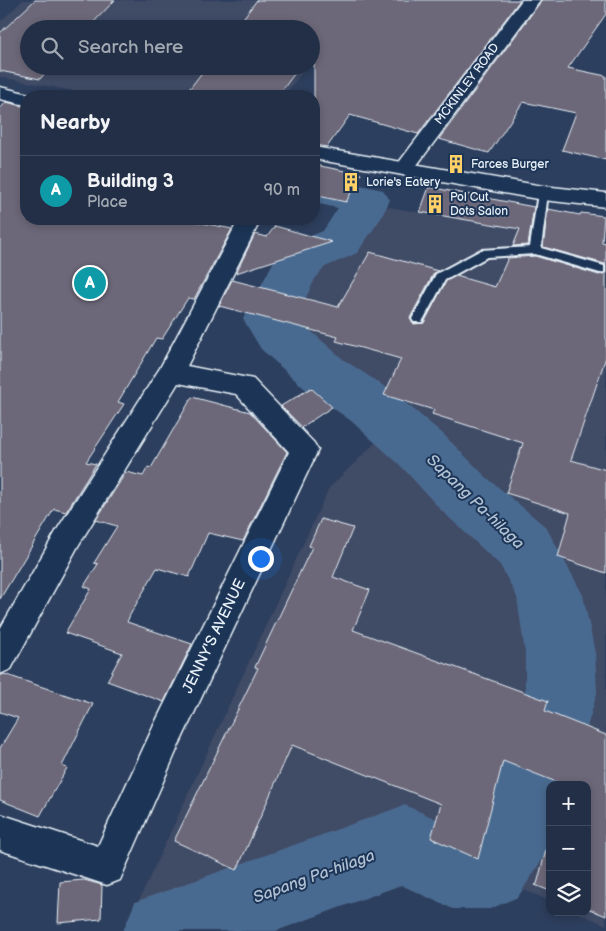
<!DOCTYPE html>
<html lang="en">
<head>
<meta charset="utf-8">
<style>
  body { margin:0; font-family:"Balsamiq Sans",sans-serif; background:#2e3b51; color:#f1f3f6 }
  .controls { position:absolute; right:15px; bottom:15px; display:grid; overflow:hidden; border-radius:10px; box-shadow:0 2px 8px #0003 }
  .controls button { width:45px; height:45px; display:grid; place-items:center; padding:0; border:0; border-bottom:1px solid #3f4a5f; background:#222f46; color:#f1f3f6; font:25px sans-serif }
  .you { position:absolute; left:260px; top:558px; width:18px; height:18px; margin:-12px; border:4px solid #fff; border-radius:50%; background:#1a73e8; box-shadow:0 0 0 8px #1a73e833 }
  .badge { display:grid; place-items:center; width:32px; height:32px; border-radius:50%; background:#8bbbb9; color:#fff; font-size:16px; font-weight:700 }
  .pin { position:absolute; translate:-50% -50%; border:2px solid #fff; box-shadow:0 1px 5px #0006 }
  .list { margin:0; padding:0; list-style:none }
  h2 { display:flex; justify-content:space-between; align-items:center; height:65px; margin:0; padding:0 20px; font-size:21px }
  h2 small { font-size:16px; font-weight:400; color:#a2a9b3 }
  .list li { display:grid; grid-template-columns:32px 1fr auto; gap:15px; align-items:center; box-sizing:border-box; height:70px; padding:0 20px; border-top:1px solid #3f4a5f }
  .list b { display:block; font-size:19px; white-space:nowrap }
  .list p { margin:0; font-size:16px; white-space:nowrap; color:#a2a9b3 }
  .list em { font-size:16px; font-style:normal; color:#a2a9b3 }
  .icon { flex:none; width:28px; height:28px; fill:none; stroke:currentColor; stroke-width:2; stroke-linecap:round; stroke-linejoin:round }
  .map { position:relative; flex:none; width:606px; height:931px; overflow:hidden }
  .search { position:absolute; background:#222f46; box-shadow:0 2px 8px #0003; left:20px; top:20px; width:300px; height:55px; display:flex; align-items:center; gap:12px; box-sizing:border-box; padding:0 18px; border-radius:28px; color:#a2a9b3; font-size:19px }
  .panel { position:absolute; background:#222f46; box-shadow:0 2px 8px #0003; left:20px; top:90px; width:300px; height:135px; border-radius:20px }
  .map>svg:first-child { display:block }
</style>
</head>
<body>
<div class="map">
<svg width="606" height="931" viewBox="0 0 606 931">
  <rect width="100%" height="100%" fill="#2d3f5e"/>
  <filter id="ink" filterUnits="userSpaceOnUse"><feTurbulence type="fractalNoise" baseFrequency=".02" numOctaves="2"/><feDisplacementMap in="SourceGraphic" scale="10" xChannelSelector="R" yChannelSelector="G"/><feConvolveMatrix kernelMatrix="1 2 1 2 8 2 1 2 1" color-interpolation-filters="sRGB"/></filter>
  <g filter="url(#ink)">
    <!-- built -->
    <g fill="#404b66">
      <path d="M23,0h337l-49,60v-31h-282v37h278l-23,30h-184l-100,-19v-55z"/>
      <path d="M354,201l252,44v680l-30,-13h11v-127h-37v116l-148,-63 -218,93h-59l204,-443 60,-59 -115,-82 -12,-24 27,-61 47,-22z"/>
    </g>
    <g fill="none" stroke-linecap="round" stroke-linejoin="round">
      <!-- river -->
      <path fill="#4a6b90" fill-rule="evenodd" d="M314,175l69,15 7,10 -9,18 -24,35 -32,14 -10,12 -19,39 48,42 46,30 52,43 43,43 61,51 37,68 12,58 2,40 -27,92h-20v62l-32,50 -28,12h-37l-52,-24 -125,46h-153l12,-29 270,-97 53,24h12l18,-24 37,-112v-40l-8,-56 -17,-32 -59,-55 -41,-45 -50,-45 -46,-32 -43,-39 -18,-30 32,-60 14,-14 34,-14 15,-23 -24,-5z"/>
    </g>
    <!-- building -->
    <g fill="#6c6779" stroke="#e8f1f8">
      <path d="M35,0h80l-28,29h-58v37h22l-11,13 -40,-8v-38z"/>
      <path d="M257,0h263l-102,134 -68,-19 -23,32 -13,-2v-98l-3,4v-22h-76z"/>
      <path d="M542,0h64v14l-38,54 38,8v84l-44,-10 14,-37 -53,-11 -34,51 -50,-14z"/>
      <path d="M207,66h93l-22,30h-94z"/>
      <path d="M6,102l20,5v112h157l49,10 -38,70 -6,-1 -26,41 -6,-1 -38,64 6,2 -38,58 10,2 -30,48 -12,-3 -54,90v-490z"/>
      <path d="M314,161h3l-2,4 46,9 -15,28 -32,-7z"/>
      <path d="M429,187l105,20 -6,38 -15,1 7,-17 -100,-17z"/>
      <path d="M548,209l32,6 1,-2 23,3 -2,26 4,1v114l-35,103 35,10v103l-48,-16 12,-44 -64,-20 17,-50 -91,-29 2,-4 -50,-15 17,-36 -65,-18 2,-4 -119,-31 13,-26 106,27 32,-55 68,19 -4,2 -24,45 4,6 10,-1 22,-42 10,-5 39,11 13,-29 27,-2 64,19 6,-2v-9l-62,-17z"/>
      <path d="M275,226l57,16 -96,31 19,-39 12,3z"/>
      <path d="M311,388l21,19 -30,20 -21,-21z"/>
      <path d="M192,397l58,15 37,40 -44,89 -35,-8 -19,44 -32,-9 -27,47 -3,7 65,22 -28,58 -57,-21 15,-28 -57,-20 26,-44 -7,-3 14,-22 -4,-1 23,-37 -21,-6 30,-48 17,4 5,-9 3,1z"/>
      <path d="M321,519l32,9 -20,49 37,13 -17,40 195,71 -3,10 61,24v181l-19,-8v-123h-23l-61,-24 -25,98 -47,-21 10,-34 -149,-59 -55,125 -63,-29 84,-173 -3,-1 57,-120 -3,-1z"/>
      <path d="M4,674l89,30 -31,62 5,2 -27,48 -40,-16v-52l18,-30 -18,-6v-36z"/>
      <path d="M550,835v56l-15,-6 2,-1z"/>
      <path d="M84,880l18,5 -1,34 -43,4 2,-41z"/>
    </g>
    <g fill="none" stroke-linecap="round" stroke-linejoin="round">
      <!-- lane casing -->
      <g stroke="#e8f1f8" stroke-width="4">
        <path id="lane" d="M543,190l5,3 -7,55 63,18v6l-4,1 -65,-19 -48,3 -42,23 -23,42h-8l-2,-3 24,-45 45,-24 49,-3 8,-54z"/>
      </g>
      <!-- street casing -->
      <g stroke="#e8f1f8" stroke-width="3">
        <g id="street">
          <path d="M522,0h18l-129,173 -7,2 -7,-2 -3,-4 3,-4z"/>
          <path d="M239,219h22l-74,147 66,13 61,64 4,7 -139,295 -59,135 -13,5 -107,-35v-36l98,32 57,-123 134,-271 -53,-58 -58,-11 -100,163 -67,123 -11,5v-45l58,-101 102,-160z"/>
        </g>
      </g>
      <!-- secondary casing -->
      <g stroke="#e8f1f8" stroke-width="3">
        <g id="secondary">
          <path d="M0,87l33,8 1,1h-8v9l-26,-6z"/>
          <path d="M314,147l229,39 63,7v14l-63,-7 -229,-41z"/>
        </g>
      </g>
      <!-- lane -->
      <use href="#lane" fill="#1d3557" fill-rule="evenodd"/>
      <!-- street -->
      <use href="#street" fill="#1d3557" fill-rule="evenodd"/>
      <!-- secondary -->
      <use href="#secondary" fill="#1d3557" fill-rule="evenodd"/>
    </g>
  </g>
  <!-- icons -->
  <defs>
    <g id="building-bare" transform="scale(1.5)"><path d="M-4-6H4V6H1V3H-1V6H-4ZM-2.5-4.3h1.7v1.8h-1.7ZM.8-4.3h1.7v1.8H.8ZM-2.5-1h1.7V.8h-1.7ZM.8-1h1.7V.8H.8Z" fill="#ffd166" stroke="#1d3557" stroke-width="2.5" paint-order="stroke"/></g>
  </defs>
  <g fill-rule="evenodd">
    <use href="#building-bare" x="456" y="164"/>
    <use href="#building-bare" x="351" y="182"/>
    <use href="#building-bare" x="435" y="204"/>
  </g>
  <g text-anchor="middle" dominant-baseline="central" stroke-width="4" stroke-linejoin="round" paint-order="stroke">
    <!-- far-street labels -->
    <g font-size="12" fill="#e8f1f8" stroke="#1d3557">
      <text transform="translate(467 84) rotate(-53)">MCKINLEY ROAD</text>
    </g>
    <!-- far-poi labels -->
    <g font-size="12" fill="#e8f1f8" stroke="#1d3557" text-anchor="start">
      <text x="471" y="164">Farces Burger</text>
      <text x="366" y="182">Lorie's Eatery</text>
      <text x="450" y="197">Pol Cut<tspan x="450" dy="14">Dots Salon</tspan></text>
    </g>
    <!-- street labels -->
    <g font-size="15" fill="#e8f1f8" stroke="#1d3557">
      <text transform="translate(214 636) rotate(-64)">JENNY'S AVENUE</text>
    </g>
    <!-- water labels -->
    <g font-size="16" font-style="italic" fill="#b1c2d4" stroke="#1d3557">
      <text transform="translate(475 502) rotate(44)">Sapang Pa-hilaga</text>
      <text transform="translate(314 877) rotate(-20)">Sapang Pa-hilaga</text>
    </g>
  </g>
</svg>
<div class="controls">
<button>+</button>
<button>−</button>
<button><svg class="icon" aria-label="layers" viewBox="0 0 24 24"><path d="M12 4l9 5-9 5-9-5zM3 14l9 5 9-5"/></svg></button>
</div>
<div class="you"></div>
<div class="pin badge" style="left:90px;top:283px;background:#0f9aa8">A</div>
<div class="search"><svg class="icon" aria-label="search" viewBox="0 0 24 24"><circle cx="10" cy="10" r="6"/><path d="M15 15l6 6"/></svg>Search here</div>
<section class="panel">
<h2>Nearby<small></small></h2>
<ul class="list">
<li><span class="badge" style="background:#0f9aa8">A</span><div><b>Building 3</b><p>Place</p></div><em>90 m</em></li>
</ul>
</section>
</div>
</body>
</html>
